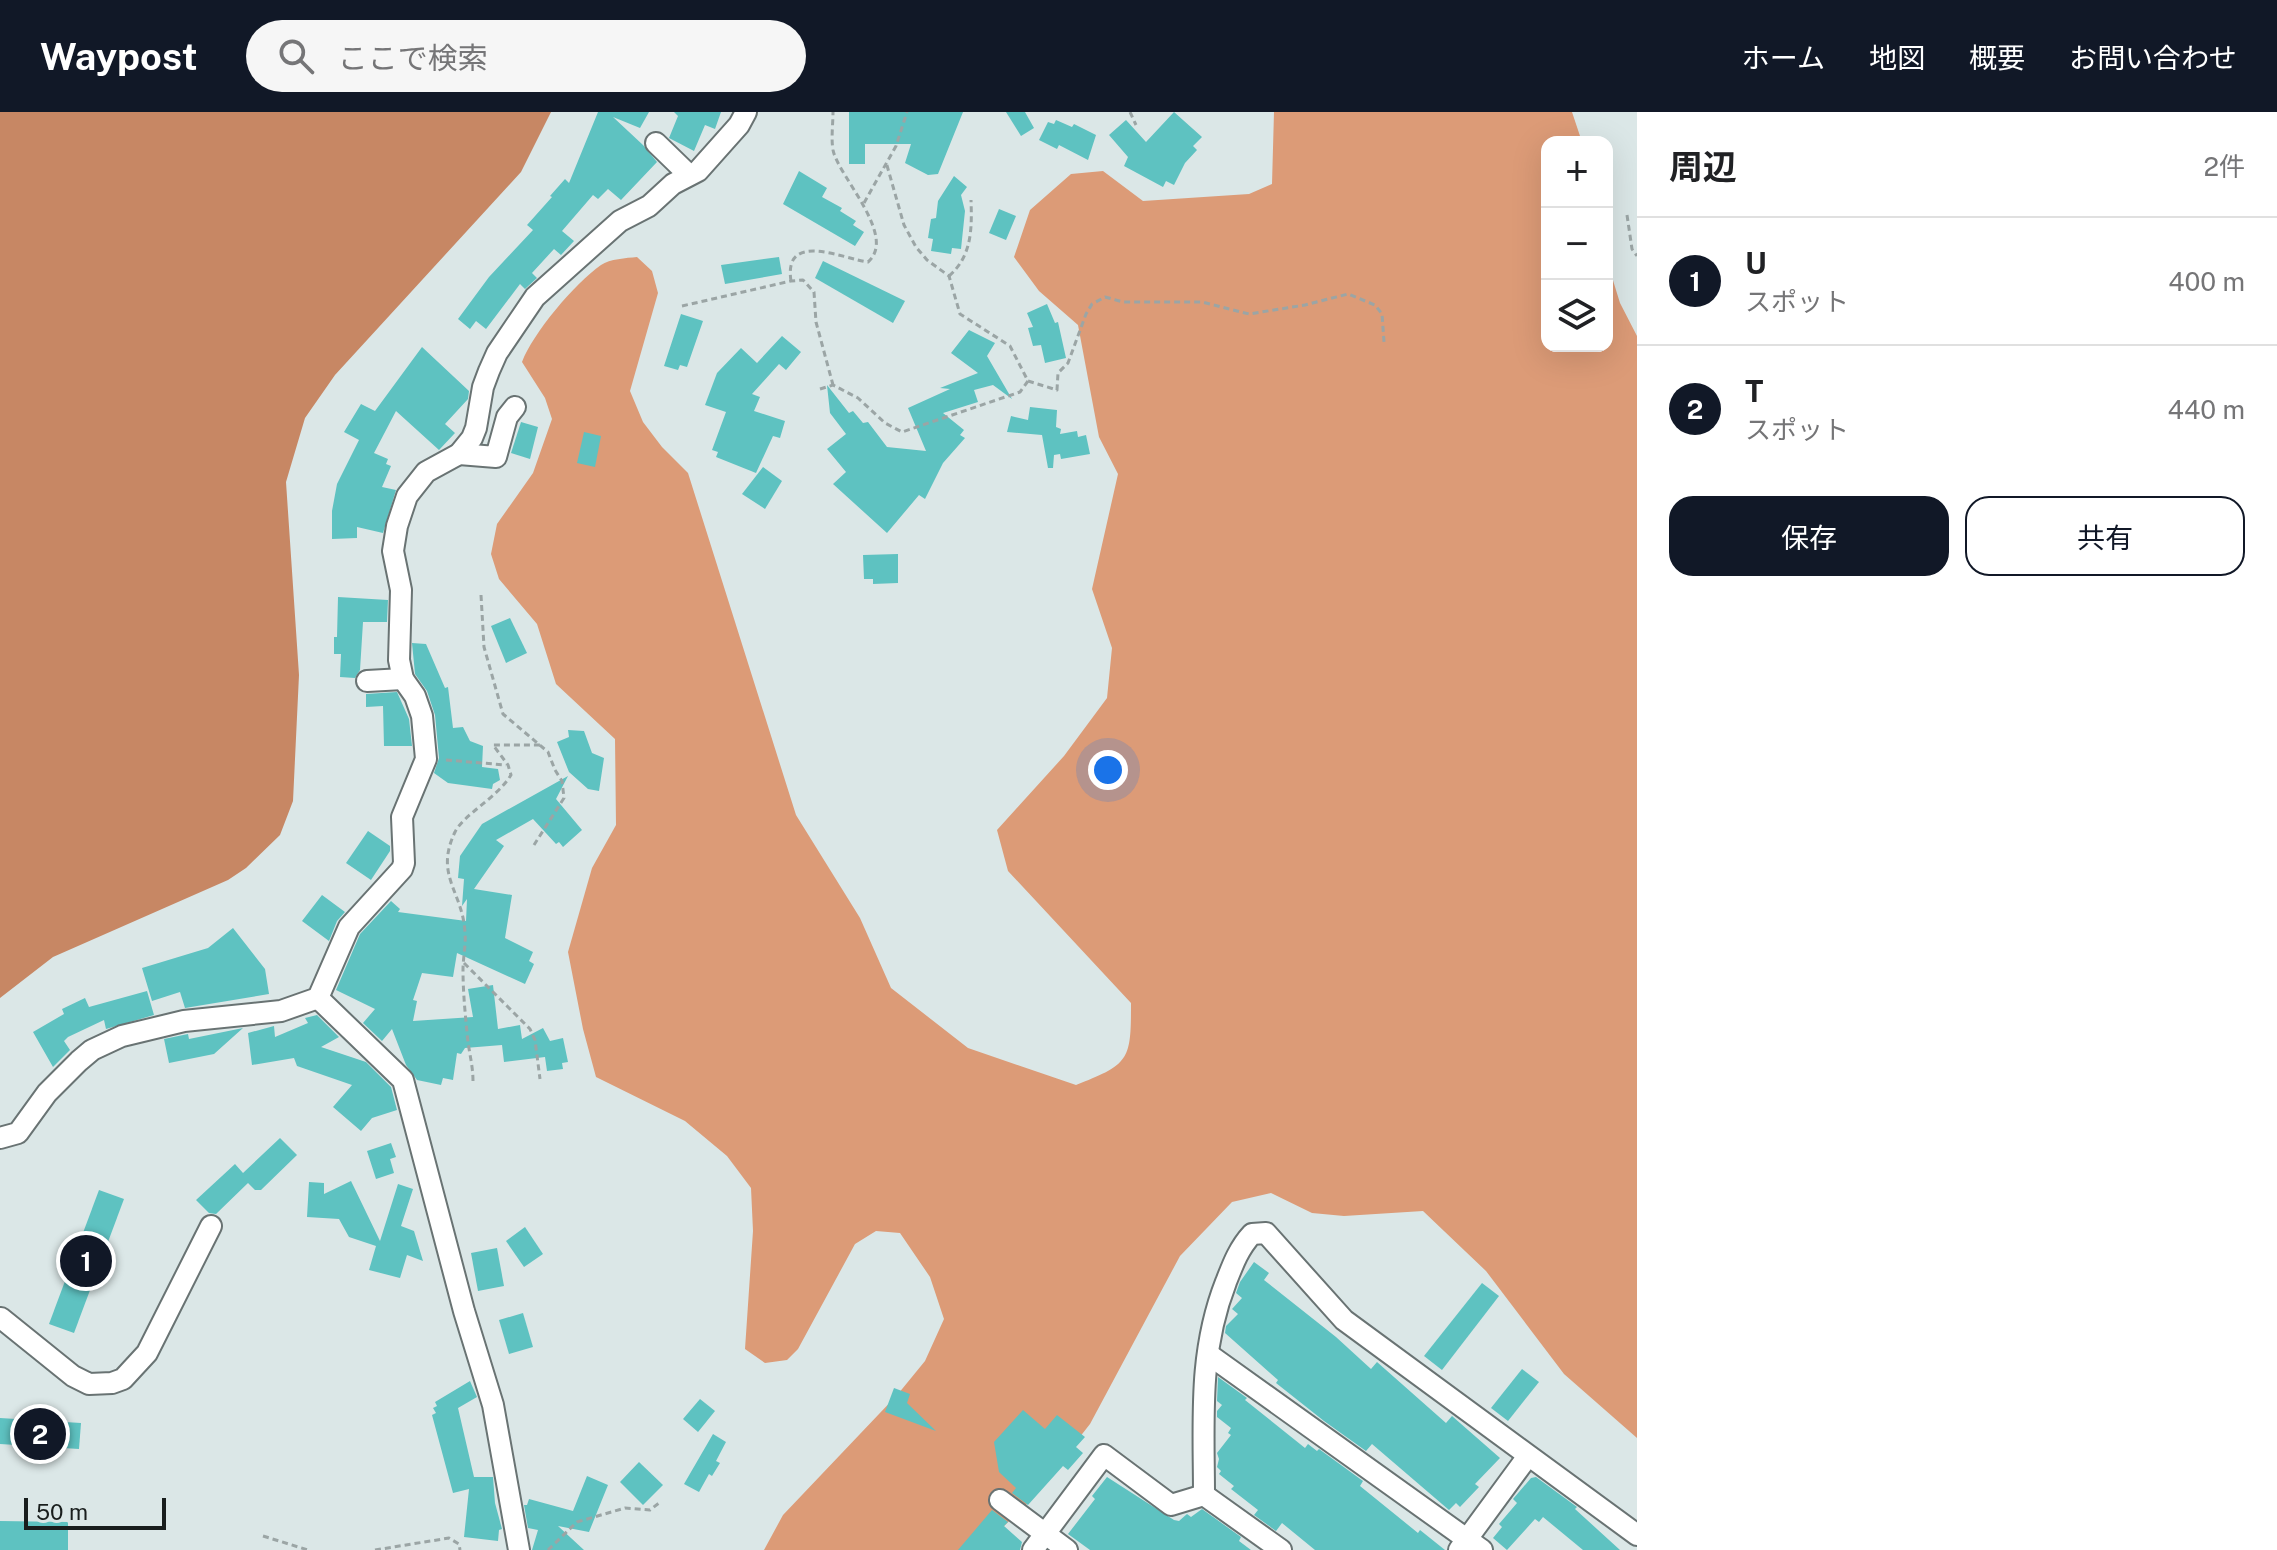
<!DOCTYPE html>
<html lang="ja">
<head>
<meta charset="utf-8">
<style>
  body { margin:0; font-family:"Public Sans","Noto Sans JP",sans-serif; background:#f6f6f6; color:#202124 }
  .controls { position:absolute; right:24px; top:24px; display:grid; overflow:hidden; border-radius:16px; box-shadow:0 8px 32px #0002 }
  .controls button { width:72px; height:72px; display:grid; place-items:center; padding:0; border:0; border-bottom:2px solid #e0e0e0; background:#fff; color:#202124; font:40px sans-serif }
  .scale { position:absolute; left:24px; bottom:20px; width:142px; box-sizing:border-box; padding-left:8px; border:4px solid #191e1d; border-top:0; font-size:22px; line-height:28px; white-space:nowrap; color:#191e1d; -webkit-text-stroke:6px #dbe7e7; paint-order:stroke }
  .you { position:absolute; left:1108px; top:658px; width:28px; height:28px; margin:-20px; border:6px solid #fff; border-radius:50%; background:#1a73e8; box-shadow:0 0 0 12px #1a73e833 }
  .badge { display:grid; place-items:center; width:52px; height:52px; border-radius:50%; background:#111827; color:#fff; font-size:26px; font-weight:700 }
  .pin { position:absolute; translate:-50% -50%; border:4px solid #fff; box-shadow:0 2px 8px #0006 }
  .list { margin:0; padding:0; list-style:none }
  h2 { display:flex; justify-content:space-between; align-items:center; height:104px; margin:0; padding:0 32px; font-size:34px }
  h2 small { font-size:26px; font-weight:400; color:#757577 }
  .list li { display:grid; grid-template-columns:52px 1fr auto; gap:24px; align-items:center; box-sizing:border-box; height:128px; padding:0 32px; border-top:2px solid #e0e0e0 }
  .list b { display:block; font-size:30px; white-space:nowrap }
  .list p { margin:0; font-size:26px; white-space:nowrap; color:#757577 }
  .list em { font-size:26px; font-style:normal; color:#757577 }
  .actions { display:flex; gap:16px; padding:24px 32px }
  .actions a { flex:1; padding:18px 0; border:2px solid #111827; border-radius:24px; text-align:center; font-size:28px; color:#111827 }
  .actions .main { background:#111827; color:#fff }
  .icon { flex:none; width:44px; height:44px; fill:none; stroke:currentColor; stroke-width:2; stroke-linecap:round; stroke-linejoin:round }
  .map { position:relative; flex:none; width:1637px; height:1438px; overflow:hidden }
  header { display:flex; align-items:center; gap:48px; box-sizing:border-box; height:112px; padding:0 40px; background:#111827; color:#fff }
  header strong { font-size:38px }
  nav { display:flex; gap:44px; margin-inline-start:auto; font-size:28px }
  .search { width:560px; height:72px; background:#f6f6f6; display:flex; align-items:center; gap:20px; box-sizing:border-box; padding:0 28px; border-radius:44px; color:#757577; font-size:30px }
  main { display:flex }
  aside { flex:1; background:#fff }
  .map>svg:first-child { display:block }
</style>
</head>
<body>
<header>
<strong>Waypost</strong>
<div class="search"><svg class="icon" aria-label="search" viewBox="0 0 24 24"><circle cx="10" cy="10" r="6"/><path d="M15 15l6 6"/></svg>ここで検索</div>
<nav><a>ホーム</a><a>地図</a><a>概要</a><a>お問い合わせ</a></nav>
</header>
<main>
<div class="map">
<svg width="1637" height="1438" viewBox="0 0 1637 1438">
  <rect width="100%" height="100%" fill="#dbe7e7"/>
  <!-- forest -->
  <path fill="#dc9b77" d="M1274,0h298l10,30h-35v204h60v-85l13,42 17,33v1102l-73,-64 -78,-103 -63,-60 -79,5 -32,-3 -41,-20 -39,9 -52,54 -90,168 -62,79 -49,47h-215l19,-35 115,-121 27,-33 19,-42 -14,-42 -30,-44 -24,-2 -21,13 -57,105 -11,11 -22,3 -20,-14 8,-118 -2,-43 -24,-32 -42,-35 -89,-44 -13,-48 -15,-77 24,-84 24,-43 -1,-86 -59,-55 -19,-60 -38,-45 -8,-25 6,-30 36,-51 19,-54 -7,-21 -23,-36c11,-29 53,-79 79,-97 9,-6 25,-7 36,-8l15,14 6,22 -28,98 13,31 19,25 26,26 108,342 64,103 31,70 77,60 108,37c54,-21 55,-25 55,-82l-123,-132 -11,-41 67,-74 43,-58 5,-50 -20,-59 26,-115 -19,-37 -21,-112 -39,-34 -25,-34 16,-47 41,-36 32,-3 40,30 106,-7 23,-10z"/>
  <!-- water -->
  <path fill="#c78764" d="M0,0h551l-30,60 -186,203 -30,43 -19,64 13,193 -6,126 -13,34 -34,33 -18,12 -175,77 -53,41z"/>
  <!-- building -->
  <g fill="#5ec2c1">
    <path d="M598,0h51l-9,16 -27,-11 30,28 14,17 -36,38 -13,-11 -10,10 -5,-4 -31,36 12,10 -13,14 -7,-6 -22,24 5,5 -12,11 -5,-5 -34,45 -10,-8 -6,8 -12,-10 31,-42 44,-47 -6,-5 25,-28 -2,-1 15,-17 4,4z"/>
    <path d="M674,0h47l-6,17 -10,-4 -11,26 -25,-13 9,-22z"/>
    <path d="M849,0h114l-25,62 -10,1 -23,-12 6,-19h-46v20h-16z"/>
    <path d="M1006,0h19l9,16 -13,8z"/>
    <path d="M1174,0l28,25 -9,9 4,4 -12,13 -11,22 -8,-4 -3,6 -39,-21 4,-9 -19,-22 17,-15 20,22z"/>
    <path d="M1056,8l16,7 2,-3 22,11 -8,25 -29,-15 -2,4 -18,-9 9,-18 6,2z"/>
    <path d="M799,59l28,17 -5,9 20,11 -2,3 16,10 -3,4 11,7 -9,14 -72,-42z"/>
    <path d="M954,64l13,11 -6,8 4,16 -4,38 -9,-1 -1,6 -20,-3 2,-12 -5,-1 3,-19 5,-1 2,-17z"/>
    <path d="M999,97l17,7 -10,24 -17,-7z"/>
    <path d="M779,145l3,17 -57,10 -4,-19z"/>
    <path d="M823,149l82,40 -12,22 -78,-45z"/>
    <path d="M1047,192l8,19 3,-1 8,36 -21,5 -4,-18 -8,1 -5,-18 5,-1 -6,-14z"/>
    <path d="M681,202l22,7 -16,46 -7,-2 -2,5 -14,-4z"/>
    <path d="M969,218l26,13 -8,13 25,43 -19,-14 -19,5 4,12 -35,11 21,17 -4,5 5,3 -22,25 -18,36 -6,-4 -32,38 -54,-49 13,-12 -19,-23 19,-15 -16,-21 -3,-28 22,28 4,-2 10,12 5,-1 19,25 39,4 -18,-43 42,-19 -10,-1 38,-15 -27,-20z"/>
    <path d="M782,224l19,16 -15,18 -7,-6 -27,30 8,3 -6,14 31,10 -5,17 -7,-2 -17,37 -40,-16 2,-5 -6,-2 14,-38 -21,-7 12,-32 24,-25 16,15z"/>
    <path d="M422,235l47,44 -1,8 -23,25 10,9 -16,17 -43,-39 -22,42 14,6 -2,5 5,2 -9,21 14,3 -13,43 -26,-6v11l-25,1v-28l5,-27 22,-44 -15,-8 17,-28 14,7z"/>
    <path d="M1030,295l27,3 -1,17 5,2 -1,5 17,-3 1,6 8,-2 4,19 -29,5 -1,-5 -6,1 -1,13h-5l-6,-33 -35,-3 4,-16 17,4z"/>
    <path d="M521,310l17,5 -8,32 -19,-6z"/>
    <path d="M584,320l17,4 -6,31 -18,-4z"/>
    <path d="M763,355l19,14 -17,28 -23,-15z"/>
    <path d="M898,442v29l-25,1v-5h-9l-1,-24z"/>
    <path d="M338,485l50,3 -1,22h-24l-3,48 -5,8 -15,-1 1,-23h-7v-17h3z"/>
    <path d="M510,506l17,35 -21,10 -15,-37z"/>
    <path d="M412,531l14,1 19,44 3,-1 5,41 10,-1 7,14 13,5 -1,21 16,2 2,11 -7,4 -1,5 -44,-6 -14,-10 5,-15 -4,-43 -8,-24 -12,-17z"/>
    <path d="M397,580l12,27 3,27h-28l-1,-40 -17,1v-13z"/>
    <path d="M568,618l16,1 8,22 12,5 -5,33 -11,-2 -19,-17 -12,-30 12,-5z"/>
    <path d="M568,664l-12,23 26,31 -19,17 -4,-5 -3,2 -23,-25 -37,21 8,6 -30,43 38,6 -7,43 28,14 -4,9 5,3 -9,20 -68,-31 -4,24 -31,-4 -9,27 4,1 -4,20 60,-4 -5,-28 25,-4 5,44 22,-4 2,14 21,-11 7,13 13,-3 5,24 -6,1 1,6 -16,2 -2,-14 -41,5 -2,-17 -37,3 -4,6 -4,-1 -4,27 -10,-2 -2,7 -24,-5 -11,-15 -14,-36 -10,12 -19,-18 12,-14 -39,-19 24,-56 31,-33 9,8 -2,3 68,9 1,-22 -5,7 2,-27 -6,-1 2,-22 22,-32z"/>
    <path d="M368,719l22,15v5l-19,29 -25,-17z"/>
    <path d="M322,783l23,17 -8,9 -8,20 -27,-20z"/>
    <path d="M233,816l32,41 4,25 -84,14 -5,-16 -28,9 -10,-33 66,-20z"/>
    <path d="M147,879l7,24 -48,14 -2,-9 -36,17 -4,4 6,9 -17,17 -20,-35 31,-18 -2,-5 23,-11 4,9z"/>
    <path d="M317,903l22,22 -18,10 45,15 25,25 6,23 -25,8 -11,13 -28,-24 19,-22 -55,-19 -3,-8 -42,7 -4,-32 26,-7 1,11 33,-14 -3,-5z"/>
    <path d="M243,916l-29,26 -45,9 -5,-24 24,-5 1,5z"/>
    <path d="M280,1026l17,17 -36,35h-6l-7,-7 -32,31 -7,-1 -13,-13 39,-36 8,9z"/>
    <path d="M391,1031l5,14 -6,2 4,14 -18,6 -9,-28z"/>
    <path d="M351,1069l29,60 18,-57 15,5 -12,37 13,5 9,30 -16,-6 -7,23 -31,-8 7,-24 -27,-9 -10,-18 -32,-2 2,-35 15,1v11z"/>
    <path d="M99,1078l25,9 -50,134 -25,-9z"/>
    <path d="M525,1115l18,27 -19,13 -18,-26z"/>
    <path d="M497,1136l7,38 -26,5 -7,-38z"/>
    <path d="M1254,1150l15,11 -5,7 72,57 35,32 6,-7 69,61 6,-7 48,42 -25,26 4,3 -19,20 -4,-4 -7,7 -77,-66 -6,7 -42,-30 -48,-38 2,-3 -53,-47 1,-7 12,-12 -6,-5 10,-11 -6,-5 4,-11z"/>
    <path d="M1482,1171l17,13 -57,74 -18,-14z"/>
    <path d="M523,1201l10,34 -24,7 -10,-34z"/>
    <path d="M1522,1257l17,13 -31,39 -17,-13z"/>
    <path d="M1218,1265l29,21 -2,2 60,48 3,-4 9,7 2,-2 44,32 -3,5 58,47 2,-3 25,20h-130l-33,-27 -6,8 -22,-16 4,-5 -27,-21 3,-3 -15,-12 2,-3 -4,-4 2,-8 -2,-6 14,-18 -3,-2 3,-5 -14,-11v-6l5,-6 -5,-4z"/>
    <path d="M470,1269l7,16 -19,11 16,69h19l2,26 7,26 -3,1 -1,11 -34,-4 5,-48 -16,4 -21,-78 4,-2 -3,-5 4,-2 -2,-4z"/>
    <path d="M894,1276l16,6 -3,9 29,28 -51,-19z"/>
    <path d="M700,1287l15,12 -17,21 -15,-13z"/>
    <path d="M1023,1298l22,19 12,-14 28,22 -9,10 7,6 -15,17 -5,-4 -35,39 -16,-12 4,-5 -17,-16 -5,-30z"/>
    <path d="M0,1306l81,5 -2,26 -79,-5z"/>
    <path d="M713,1322l13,8 -10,19 4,2 -8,13 -3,-2 -10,18 -15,-8z"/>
    <path d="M639,1350l24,23 -20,20 -23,-23z"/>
    <path d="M587,1364l21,9 -19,47 -31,-6 26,24h-52l6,-20 -10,-2 -4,-23h3l2,-6 44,12z"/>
    <path d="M1107,1365l67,43 5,1 8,-7 4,3 11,-8 39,28 -2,4 12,9h-161l-22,-16 27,-35 -3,-3z"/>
    <path d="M1536,1365l41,30 -2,2 45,41h-37l-40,-33 -4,5 -4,-3 -28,31 -14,-12 9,-11 -3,-3 18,-21 -4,-4 18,-21z"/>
    <path d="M992,1398l16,12 -4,4 18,16 -2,8h-62z"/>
    <path d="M0,1409l68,1v28h-68z"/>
  </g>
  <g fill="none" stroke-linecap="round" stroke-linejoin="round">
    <!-- street casing -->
    <g stroke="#697373" stroke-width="24">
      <g id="street">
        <path d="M656,31l33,32"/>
        <path d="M459,342l37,3 11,-40 8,-10"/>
        <path d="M367,569l36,-2"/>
        <path d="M318,886l85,82 61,231 29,94 26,145"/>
        <path d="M0,1026l18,-5 29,-40 32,-32 13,-11 30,-14 62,-15 97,-10 37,-13 31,-71 53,-58 2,-6 -2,-46 24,-58 -4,-43 -7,-20 -12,-17 -4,-19 2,-70 -8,-39 4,-25 10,-30 19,-24 33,-18 13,-16 4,-10 7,-41 6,-16 8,-18 38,-56 85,-76 29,-15 24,-22 25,-13 41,-46 7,-13"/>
        <path d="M0,1207l1,-1 72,58 16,8 23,-1 11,-4 24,-26 64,-127"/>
        <path d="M1208,1242l274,196"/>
        <path d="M1204,1383c0,-74 -6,-142 22,-213 7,-18 13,-34 26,-48l14,-1 78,87 293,215"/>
        <path d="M1204,1383l77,55"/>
        <path d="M1000,1388l67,50"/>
        <path d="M1033,1438l71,-95 67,50 33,-10"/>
        <path d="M1459,1438l69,-94"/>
      </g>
    </g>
    <!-- path -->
    <g stroke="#9ba5a5" stroke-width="3" stroke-dasharray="6 4" stroke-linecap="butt">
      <path d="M1130,0l6,13"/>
      <path d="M864,91l32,-57 11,-34"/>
      <path d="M1627,103l5,34 5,7"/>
      <path d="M949,164c23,-20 23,-47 22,-76"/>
      <path d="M791,169c-8,-51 53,-22 77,-19 30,-26 -30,-86 -35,-112 -2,-12 0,-26 0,-38"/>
      <path d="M682,194l109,-25 12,-1 11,12 2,30 17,63"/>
      <path d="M1028,269l29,9 1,-17 10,-10 18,-49 6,-10 13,-7 18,5h79l47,12 56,-9 43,-11 27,11 7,9 2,28"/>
      <path d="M820,277l13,-4 25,13 27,25 17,9 118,-40 8,-11 -18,-35 -50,-32 -11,-38 -22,-16 -11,-13 -12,-22 -18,-63"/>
      <path d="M481,483l3,52 19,67 45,38 7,18 7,11 2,17 -30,47"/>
      <path d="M446,648l60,5"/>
      <path d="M464,851l66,66 5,11 5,39"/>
      <path d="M473,969c0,-17 -5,-32 -6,-49 -2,-20 -4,-41 -4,-62 0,-12 3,-25 2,-37 -2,-42 -31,-57 -10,-101 9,-18 42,-34 56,-57l-3,-10 -15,-20h48"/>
      <path d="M263,1424l45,14"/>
      <path d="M375,1438l74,-12 10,6 1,6"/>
      <path d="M548,1438l29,-28 48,-14 25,2 9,-7"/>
    </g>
    <!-- street -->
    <use href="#street" stroke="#fff" stroke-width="20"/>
  </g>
</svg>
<div class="controls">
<button>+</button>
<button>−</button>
<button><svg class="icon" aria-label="layers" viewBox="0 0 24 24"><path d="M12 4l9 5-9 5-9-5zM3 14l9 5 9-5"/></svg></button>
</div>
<div class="scale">50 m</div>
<div class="you"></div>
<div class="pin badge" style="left:86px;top:1149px">1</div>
<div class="pin badge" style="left:40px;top:1322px">2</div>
</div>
<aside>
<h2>周辺<small>2件</small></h2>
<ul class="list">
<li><span class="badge">1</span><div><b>U</b><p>スポット</p></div><em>400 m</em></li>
<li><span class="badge">2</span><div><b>T</b><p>スポット</p></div><em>440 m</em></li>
</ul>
<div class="actions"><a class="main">保存</a><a>共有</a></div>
</aside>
</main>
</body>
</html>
